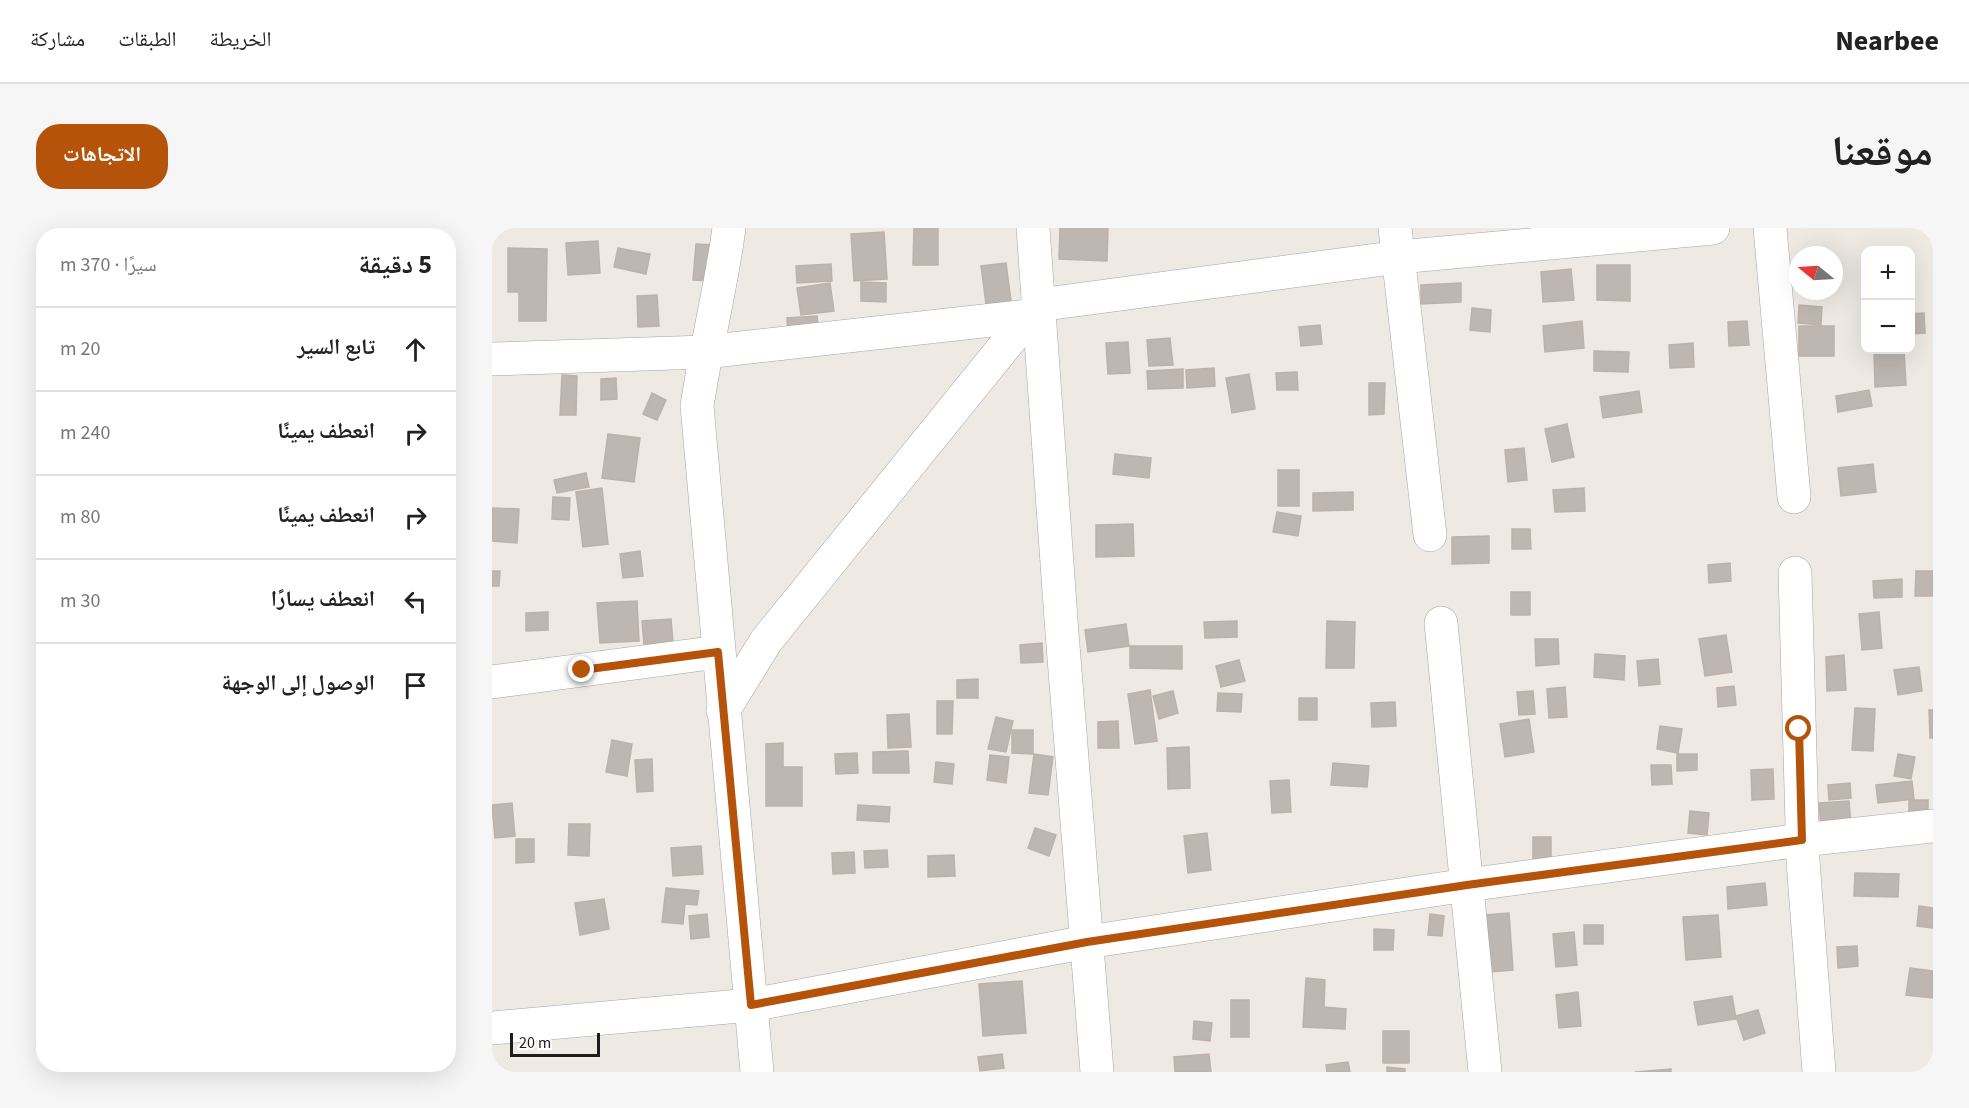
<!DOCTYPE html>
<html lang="ar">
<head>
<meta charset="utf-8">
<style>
  body { margin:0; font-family:"Source Sans 3","Noto Naskh Arabic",sans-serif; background:#f6f6f6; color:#222; direction:rtl }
  .controls { position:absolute; right:18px; top:18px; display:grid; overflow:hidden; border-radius:12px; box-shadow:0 6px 24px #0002 }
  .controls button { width:54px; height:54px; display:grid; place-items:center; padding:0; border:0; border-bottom:2px solid #e0e0e0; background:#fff; color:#222; font:30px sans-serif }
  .compass { position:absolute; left:1297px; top:18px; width:54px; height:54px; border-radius:50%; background:#fff; box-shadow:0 6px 24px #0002; rotate:288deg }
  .scale { position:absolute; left:18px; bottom:15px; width:90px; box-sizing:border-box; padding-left:6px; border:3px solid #1d1d1d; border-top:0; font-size:16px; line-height:21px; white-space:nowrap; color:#1d1d1d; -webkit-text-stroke:4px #fff; paint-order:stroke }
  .stop { position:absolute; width:18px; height:18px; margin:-14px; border:4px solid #b45309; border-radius:50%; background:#fff }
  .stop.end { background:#b45309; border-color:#fff; box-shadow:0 2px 6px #0008 }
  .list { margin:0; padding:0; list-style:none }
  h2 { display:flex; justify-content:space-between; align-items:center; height:78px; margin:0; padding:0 24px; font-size:26px }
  h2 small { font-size:20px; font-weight:400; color:#767676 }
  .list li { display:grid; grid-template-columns:39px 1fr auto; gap:18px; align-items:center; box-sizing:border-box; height:84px; padding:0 24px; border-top:2px solid #e0e0e0 }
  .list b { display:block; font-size:22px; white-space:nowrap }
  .list em { font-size:20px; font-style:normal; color:#767676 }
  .icon { flex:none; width:33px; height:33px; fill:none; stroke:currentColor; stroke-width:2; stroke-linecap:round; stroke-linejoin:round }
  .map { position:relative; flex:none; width:1441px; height:844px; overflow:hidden; direction:ltr; border-radius:24px }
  header { display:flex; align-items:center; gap:36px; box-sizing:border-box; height:84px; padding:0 30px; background:#fff; border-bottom:2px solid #e0e0e0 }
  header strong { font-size:28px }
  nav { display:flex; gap:33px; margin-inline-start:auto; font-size:21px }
  .intro { display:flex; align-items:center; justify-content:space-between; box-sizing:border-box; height:144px; padding:0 36px }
  h1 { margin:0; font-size:42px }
  .button { padding:15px 27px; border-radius:24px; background:#b45309; color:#fff; font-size:21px; font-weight:700 }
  main { display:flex; gap:36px; padding:0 36px }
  aside { flex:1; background:#fff; border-radius:24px; box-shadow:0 6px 24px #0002 }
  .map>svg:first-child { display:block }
</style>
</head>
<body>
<header>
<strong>Nearbee</strong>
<nav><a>الخريطة</a><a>الطبقات</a><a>مشاركة</a></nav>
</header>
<div class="intro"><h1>موقعنا</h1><a class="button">الاتجاهات</a></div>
<main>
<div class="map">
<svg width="1441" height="844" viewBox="0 0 1441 844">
  <rect width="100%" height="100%" fill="#eeeae3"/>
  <!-- building -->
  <g fill="#beb6b0" stroke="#bfb1a7" stroke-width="1.5">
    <path d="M422,0h24v37h-25z"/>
    <path d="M568,0h48l-1,33 -48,-2z"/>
    <path d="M392,4l3,47 -33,2 -3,-47z"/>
    <path d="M106,13l2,32 -32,2 -2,-32z"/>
    <path d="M204,16l18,1 -2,36 -19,-1z"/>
    <path d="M16,20l39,1 -1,72h-27v-29h-11z"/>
    <path d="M126,20l32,6 -4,20 -32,-7z"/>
    <path d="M514,35l5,38 -25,3 -5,-38z"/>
    <path d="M339,36l1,17 -35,2 -1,-17z"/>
    <path d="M1105,37h33v36l-33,-1z"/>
    <path d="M1079,41l3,31 -31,2 -2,-30z"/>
    <path d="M369,54l25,1v19l-25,-1z"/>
    <path d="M338,55l4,28 -33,4 -4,-27z"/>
    <path d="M969,55v19l-40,2v-19z"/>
    <path d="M165,67l2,31 -21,1 -1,-31z"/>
    <path d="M1307,77l23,2 -1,18 -23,-2z"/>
    <path d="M980,80l19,2 -1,22 -20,-2z"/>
    <path d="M1432,85l1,20 -15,1v-20z"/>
    <path d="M325,88l2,16 -31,2 -1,-16z"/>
    <path d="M1090,93l2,27 -39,4 -2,-26z"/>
    <path d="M1255,93l2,24 -20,1 -1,-24z"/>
    <path d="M828,97l2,19 -21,2 -2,-19z"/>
    <rect x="1307" y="98" width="35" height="30"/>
    <path d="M678,110l3,27 -24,1 -2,-26z"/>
    <path d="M636,114l2,31 -22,1 -2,-31z"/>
    <path d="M1201,115l1,24 -24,1 -1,-23z"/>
    <path d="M1412,122l2,35 -31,2 -1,-36z"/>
    <path d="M1102,123l35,1 -1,20 -34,-1z"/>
    <path d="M722,140l1,18 -28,2 -1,-18z"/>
    <path d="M691,141v19l-35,1 -1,-18z"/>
    <path d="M805,144l1,18h-21l-1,-17z"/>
    <path d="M757,146l6,35 -23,4 -6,-35z"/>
    <path d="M70,147l15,1 -1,39h-16z"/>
    <path d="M124,150l1,21 -16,1v-21z"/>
    <path d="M877,155h16l-1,31 -15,1z"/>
    <path d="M1377,162l3,16 -34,6 -2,-16z"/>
    <path d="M1147,163l3,21 -39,6 -3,-21z"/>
    <path d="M160,165l14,7 -9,20 -14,-6z"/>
    <path d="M1075,196l7,33 -22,5 -7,-33z"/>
    <path d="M116,206l32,4 -6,44 -32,-4z"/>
    <path d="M1032,220l3,32 -19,2 -3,-32z"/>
    <path d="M623,226l36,4 -2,20 -36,-4z"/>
    <path d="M1381,236l3,28 -35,4 -3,-28z"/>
    <rect x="786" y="242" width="21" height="36"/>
    <path d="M94,245l3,14 -32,6 -3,-13z"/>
    <path d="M110,260l6,56 -25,3 -7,-55z"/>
    <path d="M1092,260l1,23 -30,1 -2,-22z"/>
    <path d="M861,264v18l-40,1v-18z"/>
    <path d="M61,269l17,1 -1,22 -17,-1z"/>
    <path d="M0,280l27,1 -2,34 -25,-2z"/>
    <path d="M785,284l24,4 -3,20 -25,-4z"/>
    <path d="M641,296l1,32 -38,1v-32z"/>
    <path d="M1020,301h18l1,20h-19z"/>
    <path d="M997,308v27l-37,1v-27z"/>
    <path d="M148,323l3,25 -20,2 -3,-24z"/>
    <path d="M1238,335l1,18 -22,2 -1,-18z"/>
    <path d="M0,343h8l-1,15h-7z"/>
    <path d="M1424,343h17v25h-18z"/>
    <path d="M1410,351v18l-28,1 -1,-17z"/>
    <rect x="1019" y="364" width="19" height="23"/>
    <path d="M145,373l2,40 -39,2 -3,-40z"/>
    <path d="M56,384v18l-22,1v-18z"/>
    <path d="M1387,384l3,36 -20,2 -3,-36z"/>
    <path d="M179,391l2,23 -29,2 -2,-23z"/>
    <path d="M745,393v16l-32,1 -1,-16z"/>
    <path d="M835,393l28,1 -1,46h-28z"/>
    <path d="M634,396l3,22 -41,6 -3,-22z"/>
    <path d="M1234,407l6,37 -27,4 -6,-37z"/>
    <path d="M1043,411h23l1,25 -23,2z"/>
    <path d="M550,415l1,19 -22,1 -1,-18z"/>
    <path d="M638,418h52v23l-52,-1z"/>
    <path d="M1103,426l30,2 -1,24 -30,-3z"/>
    <path d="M1352,427l2,35 -19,1 -1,-34z"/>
    <path d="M1166,431l2,25 -21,2 -2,-25z"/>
    <path d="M747,432l6,21 -24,6 -5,-21z"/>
    <path d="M1427,439l3,24 -24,4 -4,-25z"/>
    <path d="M486,451v19h-21v-18z"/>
    <path d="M1242,458l2,19 -18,2 -1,-19z"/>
    <path d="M1073,459l2,30 -18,1 -2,-29z"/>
    <path d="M658,462l7,51 -22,3 -7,-50z"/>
    <path d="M681,463l5,22 -19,6 -6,-23z"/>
    <path d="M1041,463l2,23 -16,1 -2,-23z"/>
    <path d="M726,465l24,1 -1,18 -24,-1z"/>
    <rect x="807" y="470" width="18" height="22"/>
    <path d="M445,473h16l-1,33h-15z"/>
    <path d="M903,474l1,24 -24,1 -1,-24z"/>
    <path d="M1363,480l20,1 -2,42 -21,-1z"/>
    <path d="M1437,482h4v28h-3z"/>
    <path d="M417,486l2,33 -23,1 -1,-33z"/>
    <path d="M504,489l17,4 -7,31 -18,-3z"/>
    <path d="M1037,491l5,33 -29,5 -5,-33z"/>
    <path d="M626,493l1,27h-21v-26z"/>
    <path d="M1168,498l22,3 -4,24 -21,-4z"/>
    <path d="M520,502h21v24l-21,-1z"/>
    <path d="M120,512l20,4 -5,32 -21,-4z"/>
    <path d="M291,515v24h19v39h-36v-62z"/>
    <path d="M697,519l1,41 -22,1 -1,-41z"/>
    <path d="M416,523l1,22h-36v-21z"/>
    <path d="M365,525l1,20 -22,1 -1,-20z"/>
    <path d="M542,526l19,3 -5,38 -19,-2z"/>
    <path d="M1185,526h20v16l-20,1z"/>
    <path d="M1406,526l17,3 -4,22 -17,-3z"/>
    <path d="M498,527l19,2 -3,26 -19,-3z"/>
    <path d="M160,531l1,32 -16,1 -2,-32z"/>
    <path d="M444,534l18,2 -2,20 -18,-2z"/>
    <path d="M841,535l36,3 -2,21 -36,-2z"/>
    <path d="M1159,537h20l1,19 -20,1z"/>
    <path d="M1281,541l1,30 -22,1 -1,-30z"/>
    <path d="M797,552l2,32 -19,1 -2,-32z"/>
    <path d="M1420,553l2,18 -36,4 -2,-18z"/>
    <path d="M1358,555l1,15 -22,2 -1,-15z"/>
    <path d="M1417,572h19v21l-19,1z"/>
    <path d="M1357,573l2,25 -30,3 -2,-26z"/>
    <path d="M20,575l3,33 -20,2 -3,-33z"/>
    <path d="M366,577l32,2 -1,15 -32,-2z"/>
    <path d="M1198,583l19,2 -2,22 -19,-2z"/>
    <path d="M77,596h21l-1,32 -21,-1z"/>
    <path d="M543,600l21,7 -7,21 -21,-8z"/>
    <path d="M715,605l4,37 -23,3 -4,-37z"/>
    <rect x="1041" y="609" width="18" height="28"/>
    <path d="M24,611h18v23l-18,1z"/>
    <path d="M209,618l2,28 -30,2 -2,-28z"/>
    <path d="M395,622l1,17 -23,1 -1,-17z"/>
    <path d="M362,624l1,21 -22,1 -1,-21z"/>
    <path d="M462,627l1,21 -27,1v-21z"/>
    <path d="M1363,645l44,1 -1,23 -44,-1z"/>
    <path d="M1273,655l2,22 -39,4 -1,-22z"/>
    <path d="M174,660l33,3 -2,14 -12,-1 -2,20 -21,-2z"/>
    <path d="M112,671l5,30 -29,6 -5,-32z"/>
    <path d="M1427,678l14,2v20l-16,-2z"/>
    <path d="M1017,685l4,57 -23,2 -5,-57z"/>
    <path d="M215,686l2,23 -18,2 -2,-23z"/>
    <path d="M938,686l14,2 -2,20 -14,-1z"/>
    <path d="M1226,687l3,42 -35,3 -3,-43z"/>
    <rect x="1092" y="697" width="19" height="19"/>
    <path d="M882,701l20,1 -1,20h-19z"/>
    <path d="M1082,704l3,33 -21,2 -3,-33z"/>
    <path d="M1365,718l1,20 -20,2 -1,-21z"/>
    <path d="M1418,740l23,3v27l-27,-3z"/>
    <path d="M814,750l19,2 -1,27 22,2 -1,20 -42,-2z"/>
    <path d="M530,753l4,52 -43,3 -4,-52z"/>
    <path d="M1086,764l3,34 -22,2 -3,-33z"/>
    <path d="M1240,768l4,23 -38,6 -4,-23z"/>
    <rect x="739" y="772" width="18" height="37"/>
    <path d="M1266,782l7,23 -21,7 -8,-24z"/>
    <path d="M702,793l18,2 -2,18 -17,-2z"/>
    <rect x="891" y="803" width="26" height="32"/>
    <path d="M510,826l2,14 -24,3 -2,-14z"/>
    <path d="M717,826l2,18h-36l-1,-15z"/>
    <path d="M856,834l2,10h-23l-1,-7z"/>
    <path d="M895,839l18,2v3h-18z"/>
    <path d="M1179,841v3h-36z"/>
  </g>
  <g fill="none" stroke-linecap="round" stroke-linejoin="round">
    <!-- minor casing -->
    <g stroke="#a4a4a4" stroke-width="34">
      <g id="minor">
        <path d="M237,0c-8,60 -23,118 -32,178l60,666"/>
        <path d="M541,0l29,405 35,439"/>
        <path d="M903,0l35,307"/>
        <path d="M1278,0l24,269"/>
        <path d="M0,131l213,-7 324,-36"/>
        <path d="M1303,345l8,288 16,211"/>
        <path d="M949,395l44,449"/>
        <path d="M0,454l226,-30"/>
        <path d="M231,483l43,-70 272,-336 361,-48 314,-29"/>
        <path d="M0,800l259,-23 336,-63 380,-57 335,-45 131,-14"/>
      </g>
    </g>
    <!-- minor -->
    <use href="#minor" stroke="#fff" stroke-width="33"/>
  </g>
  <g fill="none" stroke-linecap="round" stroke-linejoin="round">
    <!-- route -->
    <path stroke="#b45309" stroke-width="8" d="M90,442l136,-18 33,353 336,-63 380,-57 335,-45 -3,-111"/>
  </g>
</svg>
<div class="controls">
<button>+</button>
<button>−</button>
</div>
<svg class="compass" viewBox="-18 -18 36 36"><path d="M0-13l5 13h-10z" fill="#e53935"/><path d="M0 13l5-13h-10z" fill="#767676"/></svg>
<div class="scale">20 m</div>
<div class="stop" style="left:1307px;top:501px"></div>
<div class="stop end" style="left:90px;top:442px"></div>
</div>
<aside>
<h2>5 دقيقة<small>سيرًا · 370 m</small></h2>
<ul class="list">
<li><svg class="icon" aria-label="ahead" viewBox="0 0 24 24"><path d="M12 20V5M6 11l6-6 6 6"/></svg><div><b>تابع السير</b></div><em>20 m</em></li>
<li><svg class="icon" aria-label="right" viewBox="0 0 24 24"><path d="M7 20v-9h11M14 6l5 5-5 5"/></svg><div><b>انعطف يمينًا</b></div><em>240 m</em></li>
<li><svg class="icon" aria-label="right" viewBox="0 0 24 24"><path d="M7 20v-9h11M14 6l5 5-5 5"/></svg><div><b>انعطف يمينًا</b></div><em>80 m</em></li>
<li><svg class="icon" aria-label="left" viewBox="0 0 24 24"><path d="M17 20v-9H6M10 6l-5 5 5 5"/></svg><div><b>انعطف يسارًا</b></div><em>30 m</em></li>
<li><svg class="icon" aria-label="arrive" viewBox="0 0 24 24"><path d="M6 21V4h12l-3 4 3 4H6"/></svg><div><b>الوصول إلى الوجهة</b></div></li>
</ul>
</aside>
</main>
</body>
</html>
